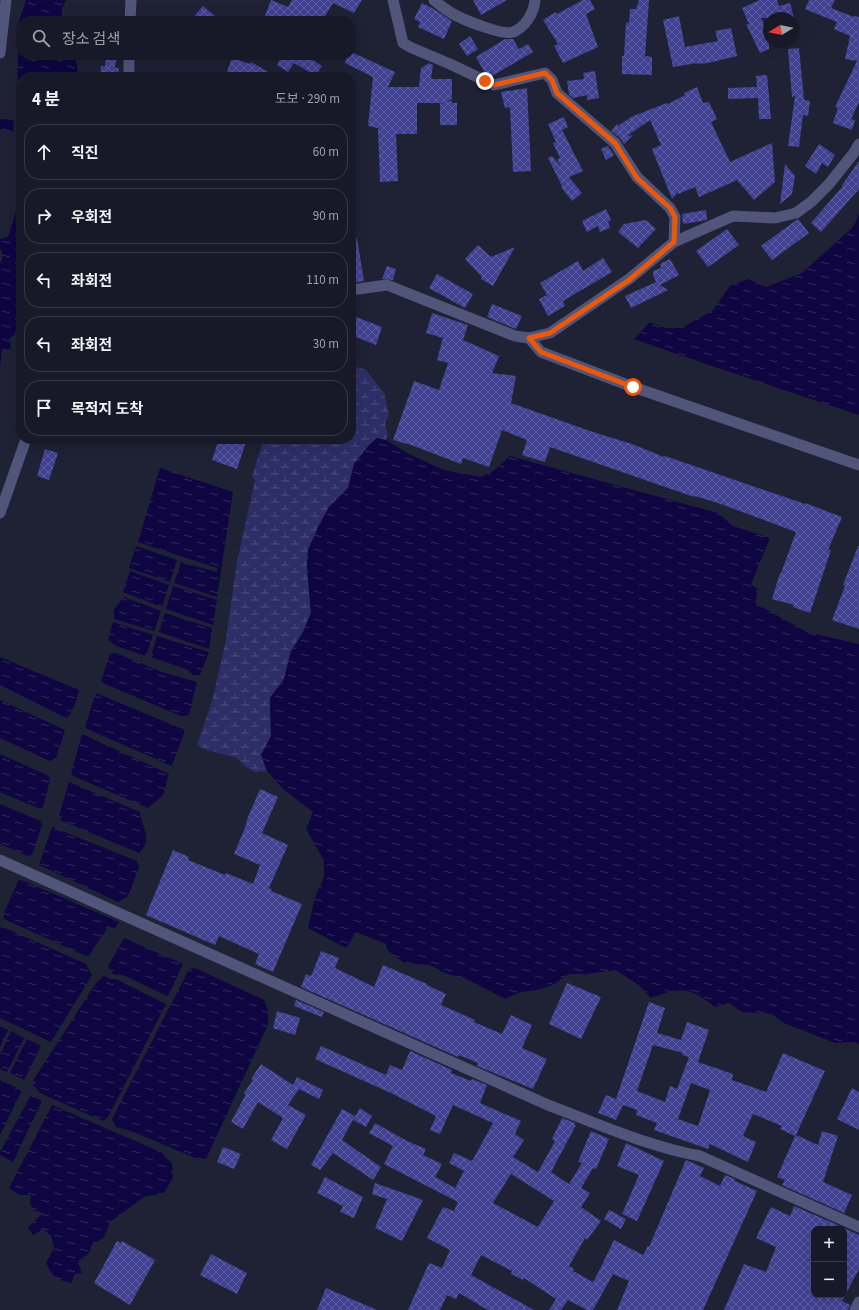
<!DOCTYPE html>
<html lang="ko">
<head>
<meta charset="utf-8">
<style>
  body { margin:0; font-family:"Source Sans 3","Noto Sans KR",sans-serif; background:#202230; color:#f1f3f6 }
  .controls { position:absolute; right:12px; bottom:12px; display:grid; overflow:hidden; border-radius:8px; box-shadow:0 4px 16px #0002 }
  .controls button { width:36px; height:36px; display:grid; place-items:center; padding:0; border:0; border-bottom:1px solid #363845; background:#171928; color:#f1f3f6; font:20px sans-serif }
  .compass { position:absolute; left:763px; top:12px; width:36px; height:36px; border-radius:50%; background:#171928; box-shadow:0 4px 16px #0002; rotate:260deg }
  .stop { position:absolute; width:12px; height:12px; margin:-9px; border:3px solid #ea580c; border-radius:50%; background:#fff }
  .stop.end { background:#ea580c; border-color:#fff; box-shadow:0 1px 4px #0008 }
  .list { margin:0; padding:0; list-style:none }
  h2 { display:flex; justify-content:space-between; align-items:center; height:52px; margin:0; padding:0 16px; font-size:17px }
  h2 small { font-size:13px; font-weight:400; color:#9ea0a8 }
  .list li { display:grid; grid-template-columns:26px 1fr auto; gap:12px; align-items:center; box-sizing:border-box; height:56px; margin:0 8px 8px; padding:0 8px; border:1px solid #363845; border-radius:16px }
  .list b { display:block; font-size:15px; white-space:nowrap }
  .list em { font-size:13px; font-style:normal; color:#9ea0a8 }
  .icon { flex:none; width:22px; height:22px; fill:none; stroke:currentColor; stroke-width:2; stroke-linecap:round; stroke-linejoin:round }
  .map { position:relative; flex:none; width:859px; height:1310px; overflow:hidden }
  .search { position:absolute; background:#171928; box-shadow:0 4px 16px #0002; left:16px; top:16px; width:340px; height:44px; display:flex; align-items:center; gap:10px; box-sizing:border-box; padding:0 14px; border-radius:16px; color:#9ea0a8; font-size:15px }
  .panel { position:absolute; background:#171928; box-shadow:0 4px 16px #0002; left:16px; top:72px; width:340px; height:372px; border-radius:16px }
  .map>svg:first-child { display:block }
</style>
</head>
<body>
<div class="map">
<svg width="859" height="1310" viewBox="0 0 859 1310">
  <defs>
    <pattern id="wetland-marsh" width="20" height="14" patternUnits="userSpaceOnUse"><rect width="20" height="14" fill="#2d2e66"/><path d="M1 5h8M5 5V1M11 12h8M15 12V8" fill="none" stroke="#4c4d7d"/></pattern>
    <pattern id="water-ripples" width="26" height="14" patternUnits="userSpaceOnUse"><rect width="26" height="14" fill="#0f0541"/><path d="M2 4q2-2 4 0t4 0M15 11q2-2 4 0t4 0" fill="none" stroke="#322a5d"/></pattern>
    <pattern id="building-cross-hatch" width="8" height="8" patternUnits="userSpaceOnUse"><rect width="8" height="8" fill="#414192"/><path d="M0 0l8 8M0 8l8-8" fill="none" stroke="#5d5da2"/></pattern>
  </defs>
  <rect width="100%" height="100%" fill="#1f2135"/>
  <!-- wetland -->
  <path fill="url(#wetland-marsh)" d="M351,365l15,5 18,23 5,22 -4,8 3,12 -2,5 -9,-2 -8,7 -15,19 -6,24 -19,19 -10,18 -11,25 -1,17 4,46 -8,19 -13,20 -6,27 -14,19 1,38 -10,19 6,16 -12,1 -9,-5 -9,-9 -30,-8 -10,-5 15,-44 13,-56 12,-83 18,-82 -3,-4 12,-37h87z"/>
  <!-- water -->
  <g fill="url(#water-ripples)">
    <path d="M26,0h40l-4,8v13h-41v34h54l4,22h-58v53l-2,-4 -2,-26 2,-79z"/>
    <path d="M0,119l14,1 -1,11h-7l-6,-2z"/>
    <path d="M21,195v121l-6,18 -6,5 2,10h-9l-2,18v-103l3,-8 -3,-8v-9l8,-2z"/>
    <path d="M859,214v201l-156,-52 -69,-24 16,-17 15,6h17l31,-18 17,-24 18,-7 18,8 36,-14 51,-46z"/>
    <path d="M377,438l9,2 21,13 37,17 37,7 12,-6 17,-15 208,57 15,13 37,12 -19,46 7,6 -3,13 52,29 52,12v401l-3,-3 -21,1 -51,-20 -12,-9 -30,-2 -13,-9 -14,4c-27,-21 -33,-20 -64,-9l-11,-12 -24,-16 -30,4h-18l-15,11 -15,5 -17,2 -16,7 -39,-20 -21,-6 -15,-8 -26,-2 -17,-13 -1,-6 -30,-12 -10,16 -38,-20 7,-31 9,-20v-17l-18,-31 7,-17 -30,-23 -16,-18 -6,-16 10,-19 -1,-38 14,-19 7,-27 12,-20 8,-19 -4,-46 1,-17 11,-25 10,-18 19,-19 6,-24 15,-19z"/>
    <path d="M160,468l73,24 -16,105 -43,-14 7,-21 36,10v-4l-79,-26z"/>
    <path d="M136,546l41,14 -7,22 -41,-14z"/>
    <path d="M130,571l39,14 -7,22 -39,-15z"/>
    <path d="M173,586l44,14 -4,25 -47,-16z"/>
    <path d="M124,597l37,14 -7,20 -40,-12v-10z"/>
    <path d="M165,613l47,15 -3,21 -50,-17z"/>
    <path d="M113,622l40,13 -7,21 -30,-10 -8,-6z"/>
    <path d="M157,636l52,16 -9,23h-7l-5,-5 -37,-13z"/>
    <path d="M116,653l46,19 35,10 -8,33 -8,1 -76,-32 -4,-3 9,-27z"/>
    <path d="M0,657l79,33c-2,8 -6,24 -13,28l-66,-33z"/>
    <path d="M96,693l89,37 -13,36 -85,-37 -2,-3z"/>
    <path d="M0,700l65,30 -9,28 -6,3 -50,-23z"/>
    <path d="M82,734l87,40 -6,21 -15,13 -75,-32 -2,-2z"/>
    <path d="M0,754l49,22 1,4 -7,27 -3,2 -40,-17z"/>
    <path d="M69,782l71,30c2,18 14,26 -1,41l-77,-32 -3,-5z"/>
    <path d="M0,804l43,18 -11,33 -4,1 -28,-12z"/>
    <path d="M52,827l85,34 2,6 -8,22 -4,8 -9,5 -79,-37z"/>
    <path d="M19,879l100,43 -4,6 -7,-1 -20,30 -84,-38v-6z"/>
    <path d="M1,926l85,38 6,11 -41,67 -51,-24v-89z"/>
    <path d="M124,938l59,26 -12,26 -4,6 -44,-21 -10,-1 -5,-8z"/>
    <path d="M195,968l69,32 4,11v14l-62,134 -6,1 -69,-29 -15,-4 -4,-8 77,-150z"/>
    <path d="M104,976l6,3h6l50,25 -58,113 -5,4 -63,-28 -7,-8 1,-6 62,-96z"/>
    <path d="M0,1026l8,4 -8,17z"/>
    <path d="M11,1031l13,7 -17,34 -7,-3v-14z"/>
    <path d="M27,1039l14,7 -17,34 -14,-7z"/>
    <path d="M0,1080l22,10 -22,45z"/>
    <path d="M31,1095l11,6 -29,61 -13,-7v-3z"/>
    <path d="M52,1105l111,48 1,3 8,7 1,15 -9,15 -20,4 -34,25 -6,15 -7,5 -5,2 -3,9 -8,6 -3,4 4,10 -7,1 -4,9c-14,-3 -19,-6 -25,-20l8,-15 -3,-12 -8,-7 -10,6 -5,-8 15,-14 -10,-3 -3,-7 1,-8h-11l-11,-7z"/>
  </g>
  <!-- building -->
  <g fill="url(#building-cross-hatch)" fill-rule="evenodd">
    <path d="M271,0l17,7 4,-7h70l-8,13 -21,-10 -11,18h-59z"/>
    <path d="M473,0h34l-26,15z"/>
    <path d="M583,0h7l5,9 -9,5 12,33 -35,16 -9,-17 4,-2 -15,-24 13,-8 1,2z"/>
    <path d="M639,0h10l-4,56 7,1v18l-30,-1v-18h2l2,-34 3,1 1,-14h6z"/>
    <path d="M760,0h17l2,6 11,-3 4,15h-33l8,16v15l-9,4 -14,-29h3l-7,-16z"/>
    <path d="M809,0h26l-4,8 23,9v-1l5,1v85l-8,17 4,1 -3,10 -19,-7 5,-15 -3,-1 22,-46 -12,-2 5,-23 -16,-7 3,-7 -32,-13z"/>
    <path d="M422,3l10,5 20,13 -8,18 -26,-12 2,-5 -6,-3z"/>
    <path d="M203,6l18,15h-31z"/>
    <path d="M679,16l6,31 33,-6 -3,-10 16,-3 6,28 -29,7 -11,1v-1l-24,4 -10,-47z"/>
    <path d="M470,36l8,13 -11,7 -8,-12z"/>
    <path d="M505,39h8l6,10 9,-5 5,8 -41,24 -7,-3 -9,-16z"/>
    <path d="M799,48l5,52 6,1 -2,15 -5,-1 -4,32 -11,-1 7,-50 -3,1 -4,-48z"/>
    <path d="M351,52l44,20 -7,15h31l2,-19 8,-5 4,2 -2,14h21v20l-5,3 5,-1v2h5v22h-17v-21l2,-1h-25v31h-21l2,47 -18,1 -2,-54 -10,-2 5,-49 -28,-14 3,-8h3z"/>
    <path d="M106,55h11l-2,13h4l-1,9h-18l1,-11h4z"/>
    <path d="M282,55h23l17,11 -6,10 -22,-13 -6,9 -11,-7z"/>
    <path d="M232,58l18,6 1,-2 26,15h-52z"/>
    <path d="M595,71l4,27 -12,2v-5l-14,3 -4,-3 -2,-14 17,-2 -1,-6z"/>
    <path d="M767,75l4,44h-12l-1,-21 -30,1v-11l29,-1 -1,-11z"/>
    <path d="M697,87l6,16 6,-1 8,17 -6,3 19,40 42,-19 3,39 -21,18 -17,-20 -38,17 -4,-10 -17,7v-2l-6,7 -20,-50 9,-4 -11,-25 -22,15 1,1 4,-1 -9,9 -4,-6 -9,-7 6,-7 1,2 13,-9 36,-14 1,1 17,-9 -1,-2z"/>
    <path d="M527,88l4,83 -18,1 -3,-65 -5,1 -4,-16z"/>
    <path d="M564,117l4,10 -6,3 21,41 -14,6 13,16 -10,8 -11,-14 1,-1 -14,-28 4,-2 10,12 -5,-8 3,-2 -7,-15 3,-1 -8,-18z"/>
    <path d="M819,144l16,11 -7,12 -6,-4 -6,11 -11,-8z"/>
    <path d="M608,146l6,9 -8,5 -5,-11z"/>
    <path d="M859,161v28l-38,43 -10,-9 32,-37 -1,-1z"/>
    <path d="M785,164l10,12 -3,18 -12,10z"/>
    <path d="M606,209l5,11 -3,2 2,6 -10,4 -2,-6 -11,6 -5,-11z"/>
    <path d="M706,210l1,10 -24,4 -1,-10z"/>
    <path d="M798,219l11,14 -37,27 -11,-14 34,-25z"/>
    <path d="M646,220l10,9 -18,19 -20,-16 6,-8z"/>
    <path d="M727,229l12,16 -31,22 -12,-16z"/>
    <path d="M357,238l7,43 -13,2v-44z"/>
    <path d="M478,245l13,12 24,-10 -22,39 -12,-7 1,-2 -17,-18z"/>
    <path d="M603,258l9,14 -49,29 2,5 -17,10 -9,-17 8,-4 -7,-12 38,-22 5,10z"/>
    <path d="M670,259l9,16 -19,10 8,5 -37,18 -6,-12 31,-14 -3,-7v-4l8,-3 -1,-4z"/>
    <path d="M387,266l9,3 -3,11 -11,-1z"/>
    <path d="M437,274l36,20 -8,14 -36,-20z"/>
    <path d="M492,304l30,12 -6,13 -29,-12z"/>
    <path d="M432,313l36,12 -5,15 36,16 -7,17 24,3 -5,27 82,29 39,12 32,13 1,-1 108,37 32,11v-1l37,14 -14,33h3l-21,63 -17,-6 1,-2 -22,-6 8,-26h1l15,-41 -78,-29 -23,-7 -1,1 -144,-50 -5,15 -23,-7 5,-15 -25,-10 -13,37 -26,-9 -2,6 -50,-19 -18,-5 21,-59 25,9 9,-27 -11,-3 6,-22 -17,-5z"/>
    <path d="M351,315l31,12 -6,18 -25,-10z"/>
    <path d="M219,439h28l-10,30 -25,-9z"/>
    <path d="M45,449l13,4 -9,27 -12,-4z"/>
    <path d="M858,546h1v83l-27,-9 13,-34 -2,-1z"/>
    <path d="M260,789l18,8 -16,36 26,12 -19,43 3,2 -1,1 31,13 -29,68 -18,-8 4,-10 -40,-18 -4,9 -69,-30 27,-65 16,7 -1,3 37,15 1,-2 27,11 7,-19 -26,-11 13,-31 -1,-1z"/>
    <path d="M321,951l18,7 -4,10 39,19 9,-22 44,19v1l19,9 -5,11 34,15 -1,2 28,12 9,-19 21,10 -10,23 25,11 -14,30 -56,-23 1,-3 -19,-8 -1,2 -157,-70 5,-13 5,2z"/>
    <path d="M567,983l34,14 -20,42 -32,-15z"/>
    <path d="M296,1000l28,12 -2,5 -28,-11z"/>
    <path d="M649,1002l16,6 -8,25 24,7 6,-18 22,8 -11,32 35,12 -1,6 34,12 17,-39 42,18 -29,64 22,10 4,-14 16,5 -15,46 29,13 -8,18 -62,-28 3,-5 -8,-3 18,-41 -15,-7 2,-3 -29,-12 -10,22 13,6 -8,20 -38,-18 -2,5 -54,-19 3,-7 -21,-8 1,-5 -14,-5 -7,15 -18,-7 8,-18 10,4zM653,1045l30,8 -1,2 7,2 -12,32 -7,-3 -5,16 -28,-11zM691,1083l19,7 -12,36 -20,-7z"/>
    <path d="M277,1011l23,7 -5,17 -22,-7z"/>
    <path d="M321,1046l65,29 4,-10 12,5 8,-19 42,19 -1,3 20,8 1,-2 15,6 -7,18 41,18 -6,13 9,6 -11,17 25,15 17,-31 -3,-2 10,-21 13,5 -1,1 2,1 -25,47 18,12 13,-21 -4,-1 13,-31 18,8 -13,30 -3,-1 -12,20 9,5 -9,14 20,14 -14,19 -2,-2 -16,28 5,3 -1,2 20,11 5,-9 16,-33 29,15 5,-9 1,1 37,-87 18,8 -4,8 20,10 5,-11 10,4v2l22,10 -54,119h-86l12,-29 -16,-7 -20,36h-6l-19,-10 -7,10h-12l7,-11 -32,-21 -1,2 -12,-6 1,-3 -31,-16 -10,20 63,35h-46l-29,-17 -3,6 -9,-4 -7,15h-32l21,-47 13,5 8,-18 -23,-12 16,-31 11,4 4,-9 -74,-38 9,-18 -24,-13 6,-10 32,18 19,8 -3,6 19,9 -7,13 20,11 9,-17 -15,-8 5,-10 18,8 21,-38 -40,-18 -13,29 -10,-4 6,-14 -45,-23 -76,-34zM511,1174l43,27 -16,26 -45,-24z"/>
    <path d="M261,1064l32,21 4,-8 26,13 -4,9 -20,-10 -11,16 18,10 -19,34 -16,-9 12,-22 -25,-16 -15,27 -12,-7 15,-28 -2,-1 9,-13 -2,-1z"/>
    <path d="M852,1088l7,4v38l-22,-11z"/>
    <path d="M360,1108l12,8 -6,11 -13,-7z"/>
    <path d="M342,1109l13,7 -13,24 39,27 -8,13 -40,-27 -13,17 -9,-5z"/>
    <path d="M626,1143l38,18 -27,60 -15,-7 17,-39 -22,-9z"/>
    <path d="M223,1147l18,7 -7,15 -17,-7z"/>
    <path d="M325,1177l38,20 -9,21 -14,-6 3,-6 -26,-13z"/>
    <path d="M375,1183l48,17 -21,41 -27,-13 12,-29 -15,-5z"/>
    <path d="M794,1206l44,19 -1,4h-23v66h30v-67l15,7v34l-17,32 8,4 -2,5h-124l20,-46 22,8 10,-25 -20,-9 15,-31 19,9z"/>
    <path d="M609,1210l17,9 -5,10 -17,-10z"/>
    <path d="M117,1241l4,2 1,-2 33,19 -25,45 -36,-22z"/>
    <path d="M211,1254l36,19 -10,21 -37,-19z"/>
    <path d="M326,1288l51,22h-60z"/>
  </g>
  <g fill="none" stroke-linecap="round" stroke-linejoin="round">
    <!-- street -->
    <g stroke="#515579" stroke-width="11">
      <path d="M393,0l10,43 9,5 38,16 44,21 51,-12 7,7 5,13 58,50 22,34 33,31 5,9 -1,25"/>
      <path d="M434,0c7,6 15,12 23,16 10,5 47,20 56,16 13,-5 21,-20 22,-32"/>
      <path d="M130,21l1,-21"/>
      <path d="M0,53l6,-53"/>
      <path d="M129,77v-22"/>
      <path d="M351,290l36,-5 128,51 14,2 21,-5 79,-54 45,-37 59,-26 42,2 21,-5 15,-11 18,-18 24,-30 6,-10"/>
      <path d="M529,338l12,14 92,35 226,78"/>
      <path d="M0,513l26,-74"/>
      <path d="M0,860l548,245c50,19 99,41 152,51l159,71"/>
      <path d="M855,1310l4,-8"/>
    </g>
  </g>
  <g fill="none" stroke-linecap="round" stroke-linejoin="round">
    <!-- route -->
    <path stroke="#ea580c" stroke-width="5" d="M485,81l9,4 51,-12 7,7 5,13 58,50 22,35 33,30 5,9 -1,25 -45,38 -79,53 -21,5 12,14 92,35"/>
  </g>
</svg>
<div class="controls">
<button>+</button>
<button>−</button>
</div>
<svg class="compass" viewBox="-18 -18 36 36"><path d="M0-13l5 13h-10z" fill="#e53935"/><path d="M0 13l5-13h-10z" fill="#9ea0a8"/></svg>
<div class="stop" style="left:633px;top:387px"></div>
<div class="stop end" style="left:485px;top:81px"></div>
<div class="search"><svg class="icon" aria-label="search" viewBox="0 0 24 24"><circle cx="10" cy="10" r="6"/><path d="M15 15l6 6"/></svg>장소 검색</div>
<section class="panel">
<h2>4 분<small>도보 · 290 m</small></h2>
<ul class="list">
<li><svg class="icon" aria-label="ahead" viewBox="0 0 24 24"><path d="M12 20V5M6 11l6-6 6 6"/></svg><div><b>직진</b></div><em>60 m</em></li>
<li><svg class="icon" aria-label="right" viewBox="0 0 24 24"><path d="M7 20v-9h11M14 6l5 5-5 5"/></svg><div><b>우회전</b></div><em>90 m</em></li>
<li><svg class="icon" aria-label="left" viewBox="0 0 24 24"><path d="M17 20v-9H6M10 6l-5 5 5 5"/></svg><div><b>좌회전</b></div><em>110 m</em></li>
<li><svg class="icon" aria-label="left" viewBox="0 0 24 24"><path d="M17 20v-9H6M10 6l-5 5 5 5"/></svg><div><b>좌회전</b></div><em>30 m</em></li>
<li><svg class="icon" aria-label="arrive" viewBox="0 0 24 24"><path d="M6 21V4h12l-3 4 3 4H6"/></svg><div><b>목적지 도착</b></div></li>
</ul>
</section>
</div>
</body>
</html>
